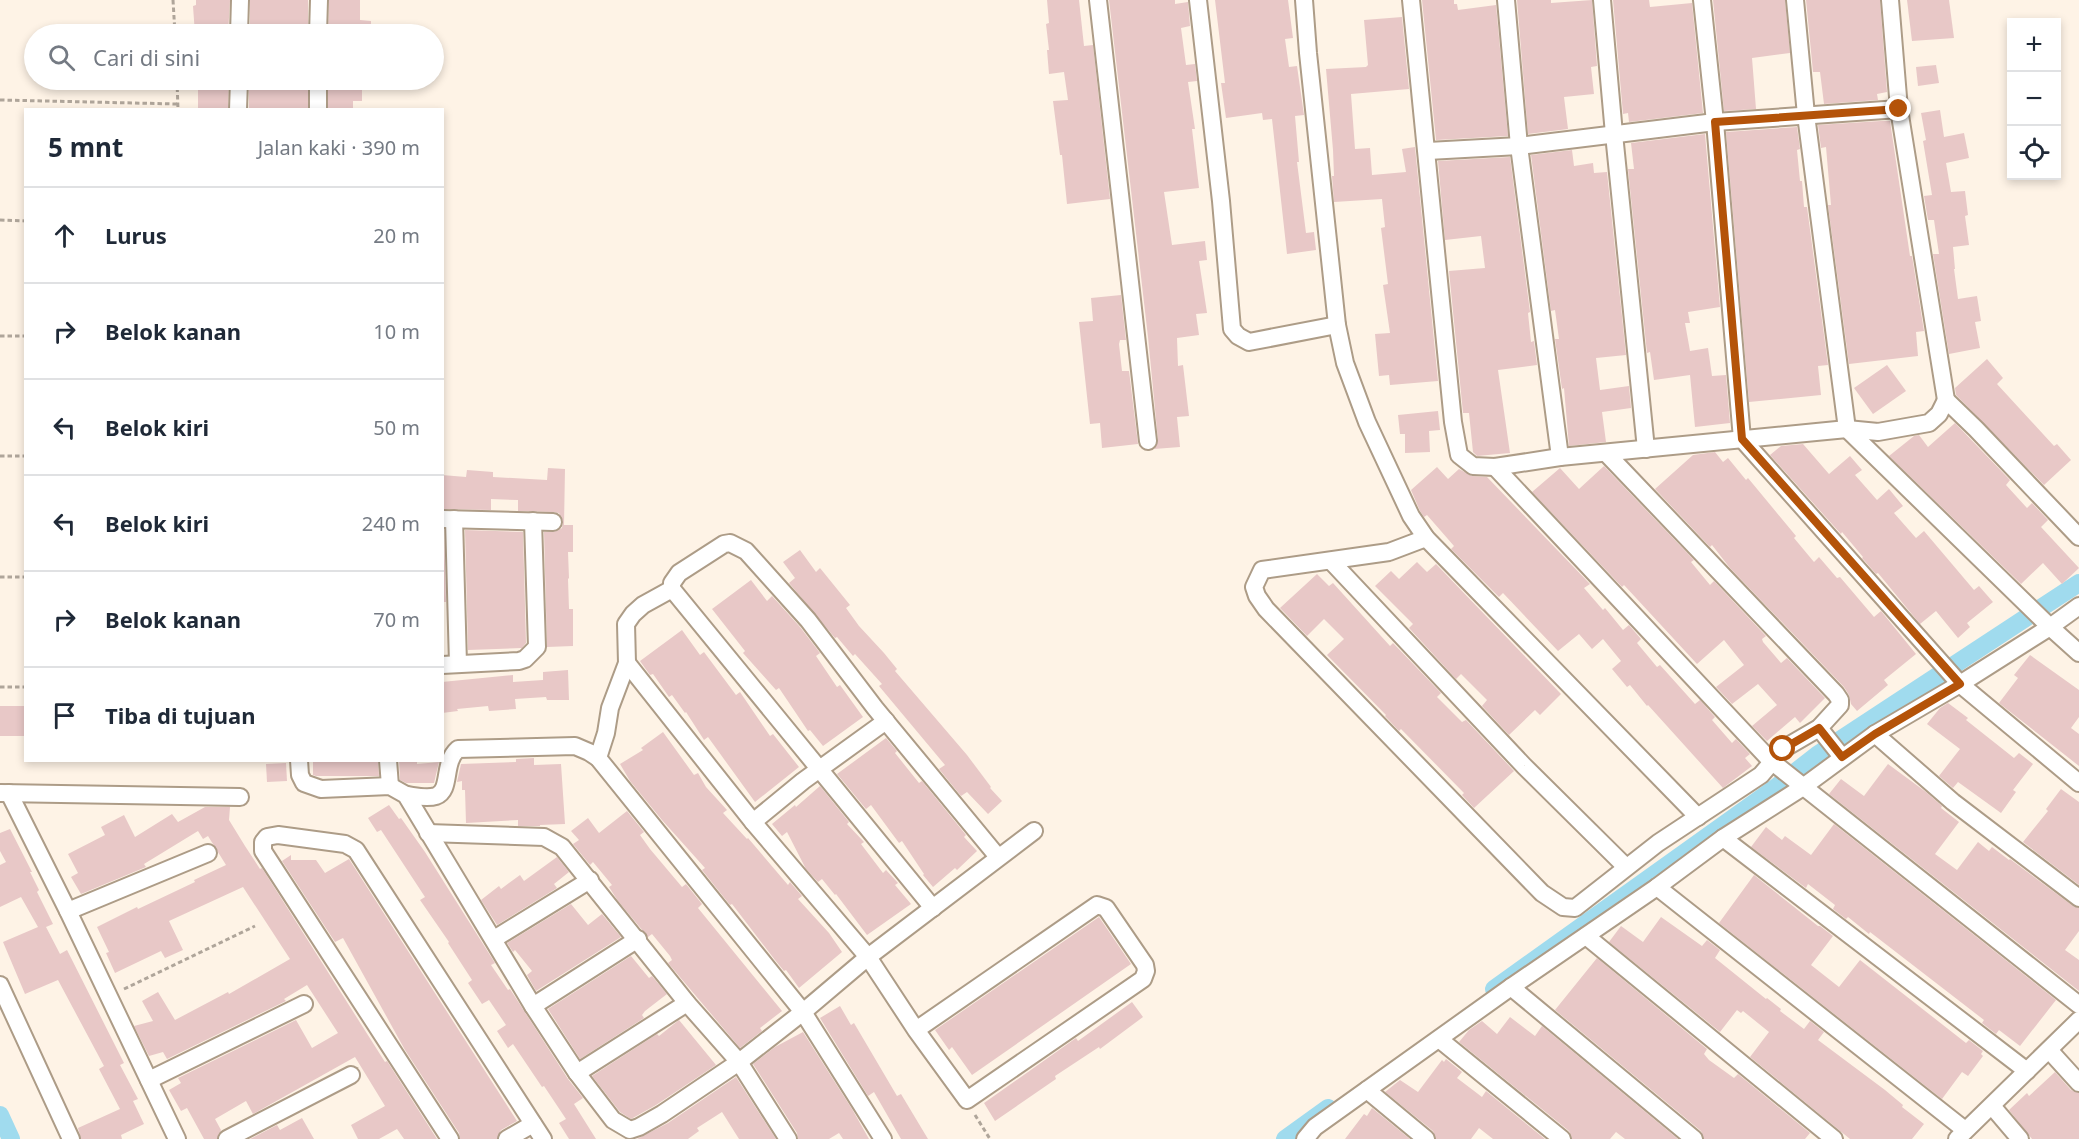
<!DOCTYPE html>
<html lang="id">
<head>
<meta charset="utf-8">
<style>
  body { margin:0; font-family:"Noto Sans",sans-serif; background:#f2f2f3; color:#1f2937 }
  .controls { position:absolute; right:18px; top:18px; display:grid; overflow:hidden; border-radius:0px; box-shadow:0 3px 9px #0003 }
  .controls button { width:54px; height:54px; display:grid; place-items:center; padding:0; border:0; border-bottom:2px solid #e0e1e3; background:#fff; color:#1f2937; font:30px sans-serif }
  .stop { position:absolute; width:18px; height:18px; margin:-14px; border:4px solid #b45309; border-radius:50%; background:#fff }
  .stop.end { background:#b45309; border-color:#fff; box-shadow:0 2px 6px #0008 }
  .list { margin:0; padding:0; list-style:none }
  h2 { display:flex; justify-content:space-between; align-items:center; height:78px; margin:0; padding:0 24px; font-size:26px }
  h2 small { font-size:20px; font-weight:400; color:#747a83 }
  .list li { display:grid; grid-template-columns:39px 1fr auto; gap:18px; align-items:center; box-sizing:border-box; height:96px; padding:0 24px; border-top:2px solid #e0e1e3 }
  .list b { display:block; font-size:22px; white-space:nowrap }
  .list em { font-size:20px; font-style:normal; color:#747a83 }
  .icon { flex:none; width:33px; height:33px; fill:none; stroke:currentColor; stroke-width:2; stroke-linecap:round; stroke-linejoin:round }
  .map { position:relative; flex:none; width:2079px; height:1139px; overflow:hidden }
  .search { position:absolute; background:#fff; box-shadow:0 3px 9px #0003; left:24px; top:24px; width:420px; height:66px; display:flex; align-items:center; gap:15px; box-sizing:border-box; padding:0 21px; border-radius:33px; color:#747a83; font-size:22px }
  .panel { position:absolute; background:#fff; box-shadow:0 3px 9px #0003; left:24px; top:108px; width:420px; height:654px; border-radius:0px }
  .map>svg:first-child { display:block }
</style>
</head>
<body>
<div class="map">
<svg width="2079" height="1139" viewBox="0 0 2079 1139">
  <rect width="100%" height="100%" fill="#fef3e6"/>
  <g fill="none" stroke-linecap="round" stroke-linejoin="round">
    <!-- canal -->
    <g stroke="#a0dbee" stroke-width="18">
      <path d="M1494,989l281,-201 42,-33 262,-172"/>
      <path d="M0,1115l11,24"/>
      <path d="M1285,1139l43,-31"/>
    </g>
  </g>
  <!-- building -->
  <g fill="#e8c8c7">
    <path d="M196,0h34l-2,34h-33l-2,-28 3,-1z"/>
    <path d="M250,0h58v34h-28v-1l-23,-1v-3h-7z"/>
    <path d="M329,0h31v20l11,1v13h-43z"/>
    <path d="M1047,0h32l5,46 9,-1 17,154 -43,5 -5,-49h-2l-7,-54 15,-1 -4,-28 -15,2 -2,-24h2l-3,-26 3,-1z"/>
    <path d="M1109,0h66v4l13,-2 2,24 -9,2 5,37 9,-1 2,17 -9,1 7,47h-3l7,59 -35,4 8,53 33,-4 2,19 -8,1 8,52 -11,1 3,21 -22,3 1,28 5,-1 6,51 -12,1 3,30 -26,2 4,-9 -10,-103z"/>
    <path d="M1215,0h73l5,38 -8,1 4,28 8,-1 7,49 -9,1 4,46h-2l9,71 8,-1 2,18 -29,4 -15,-135 -9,1 -1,-7 -36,5 -5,-35h4z"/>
    <path d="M1422,0h32v4h3l1,6 38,-5 12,131 -72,4z"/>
    <path d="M1517,0h34v3l41,-3 5,66 -6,1 3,27 -30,3 4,32 -40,5z"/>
    <path d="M1613,0h36l1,7 42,-4 11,110 -74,9 -1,-9 -5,1z"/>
    <path d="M1713,0h72l5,53 -38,5 4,51 -32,2z"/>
    <path d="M1806,0h74l7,92 -10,2 1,6 -54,4 -4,-32h-7z"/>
    <path d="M1907,0h42l5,38 -42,3z"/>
    <path d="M1402,17l7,72 -58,5 4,55 15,-1 2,27 34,-3 -4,-23 13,-2 23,234 -48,4 -1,-10 -10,1 -4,-42 15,-1 -7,-48 5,-1 -7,-56 4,-1 -3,-28 -48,3 -2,-26h2l-1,-26 -7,-81 40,-2 2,-2 -4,-45z"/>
    <path d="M1936,65l3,18 -21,3 -2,-19z"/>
    <path d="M206,80h23l-1,30h-30v-27h8z"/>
    <rect x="249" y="80" width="59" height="30"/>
    <path d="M328,80h34v21h-9v9h-25z"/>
    <path d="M1940,110l4,27 20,-4 5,25 -23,5 5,29 14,-1 3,24 -3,1 4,29 -16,2 2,22h-1l4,30 19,-3 4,25 -6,1 5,26 -31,6 -16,-100h6l-5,-34h-6l-4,-24 8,-1 -9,-54 3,-1 -5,-27z"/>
    <path d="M1881,121h9l20,135h2l12,75 -8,1 2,24 -69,8 -21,-159h3l-5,-58 -5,1 -3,-23z"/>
    <path d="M1797,127l3,22 -3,1 3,31h2l2,26h3l21,158 -10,1 3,29 -72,7 -23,-270z"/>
    <path d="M1705,134l15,173 -32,5 2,11h-5l5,28 18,-3 4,28 14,-1 4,48 -35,4 -5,-52 -36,5 -4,-28 -3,1 -19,-184h6l-3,-26z"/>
    <path d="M1572,150l2,16 19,-3 1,10 13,-1 19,183 -30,3 4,32 29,-4 2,22 -29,4 4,30 -37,4 -5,-58 -2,1 -7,-50h4l-4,-29 -4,1 -20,-156z"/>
    <path d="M1510,157l20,155 -2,1 3,29 3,-1 3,24 -39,5 12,83 -33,3 -4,-4 -4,-39h-6l-14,-142 36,-3 -4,-32 -36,4 -7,-79z"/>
    <path d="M1121,295l5,45h-6l-1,4 3,27h7l9,73 -36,4 -2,-25 -10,1 -11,-102 14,-1 -2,-23z"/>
    <path d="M1987,359l16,19 -6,6 57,62 3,-2 14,16 -27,25 -88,-90 -1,-7z"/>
    <path d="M1887,365l19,26 -33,23 -19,-26z"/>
    <path d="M1438,411l2,19 -11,1 1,21 -25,1v-19h-5l-2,-19z"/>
    <path d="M1955,423l55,57 -4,5 21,23 5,-5 16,17 -7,7 38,41 -17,16 -19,-21 -22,21 -132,-128 25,-20 5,-1 9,12z"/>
    <path d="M1803,444l26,30 21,-18 12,14 -7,5 22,25 12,-11 14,17 -9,7 22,25 8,-7 50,59 5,-4 14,16 -26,21 3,4 -12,11 -22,-27 -16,13 -42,-51 -2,1 -14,-16 1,-1 -21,-25 -1,2 -71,-79 11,-9z"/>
    <path d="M1715,452l8,10 5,-4 18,22 2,-2 48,58 -2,2 20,24 5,-5 18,21 3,-1 34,40 7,-6 35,43 -32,26 4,5 -31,26 -6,-7 -2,-9 -5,-8 -114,-119 -18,-23 -2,2 -55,-58 38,-34z"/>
    <path d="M1604,466l90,94 -3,2 19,23 4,-4 52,55 -4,3 1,3 18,21 6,-5 38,40 -25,25 -5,-6 -28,24 -15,-15 25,-21 -19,-21 -26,20 -16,-17 28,-22 -20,-25 -27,24 -73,-79 -2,2 -90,-95 28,-24 19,21z"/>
    <path d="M1437,467l11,12 11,-10 13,7 15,1 103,107 -6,4 19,22 2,-2 18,22 6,-5 12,14 -4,4 20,24 3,-2 35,39 5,-4 15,17 -3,3 20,23 4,-4 14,15 -5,4 7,8 -29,22 -75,-83 -1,1 -17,-21 -3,2 -15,-18 9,-8 -18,-22 -11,10 -13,-15 -21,17 -55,-58 -4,4 -48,-48 3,-3 -27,-31 -3,2 -4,-6 -9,-21z"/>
    <path d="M548,468l17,1 -1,56h9v27h-5l1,26 -1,1 1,30h4v37l-26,1 -3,-115 13,-1 5,-3 1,-6 -4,-9 -6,-1 -35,-1v-11l-27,-1v11l-49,-1v-34l24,2 1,-7 26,2v5l54,3z"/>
    <path d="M442,529l2,1 2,72h-4z"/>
    <path d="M465,530l58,2 3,111 -4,5 -54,2z"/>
    <path d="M800,550l16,22 4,-4 30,37 -4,3 13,18 25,27 13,16 -2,2 72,84 24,32 -1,1 12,13 -14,13 -21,-22 -6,4 -22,-27 6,-4 -66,-79 3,-2 -27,-30 -2,2 -16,-19 -2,1 -46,-55 6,-5 -12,-16z"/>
    <path d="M1417,562l10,10 9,-8 125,130 -21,21 -5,-5 -26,25 -27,-29 5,-6 -26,-26 -5,5 -47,-51 4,-4 -38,-38 16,-15 8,8z"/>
    <path d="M1317,574l12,12 4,-3 57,63 3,-3 48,50 -4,4 25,25 4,-2 48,51 -40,37 -12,-13 2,-2 -63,-64 -2,2 -14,-15 1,-1 -59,-60 17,-16 -20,-20 -17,17 -27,-28z"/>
    <path d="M751,580l16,21 5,-5 28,31 20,26 -4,3 21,31 3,-2 23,32 -40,29 -13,-16 -2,1 -29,-43 -3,2 -33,-37 2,-2 -33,-42z"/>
    <path d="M682,630l18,25 4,-3 32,43 4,-3 30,44 3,-2 26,33 -44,35 -47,-65 -4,3 -18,-28 -1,1 -13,-18 -3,2 -16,-23 -3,1 -10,-14z"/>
    <path d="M2030,655l49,35v27l-8,11 8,6v32l-80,-63 19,-25 -4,-3z"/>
    <path d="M568,670l1,30h-22l-1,-3 -31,2 1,10 -27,2 -1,-5 -31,3 1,2 -16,2v-31l71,-7v7l30,-2v-8z"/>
    <path d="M1948,703l20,15 -2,2 48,38 5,-5 14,11 -20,26 3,2 -15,21 -43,-31 -5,6 -14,-12 21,-27 -33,-25 13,-16z"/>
    <path d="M0,706h24l1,30h-25z"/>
    <path d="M663,732l31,43 4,-2 8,14 21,23 -4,3 24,26 1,-1 40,47 2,-3 12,14 -4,3 31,34 13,19 -43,36 -13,-18 -2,1 -9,-11 -43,-56 -2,1 -28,-35 3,-2 -43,-48 -32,-39 -10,-17 23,-14 -2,-2z"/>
    <path d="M886,738l11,13 -2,2 24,30 3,-2 44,54 -2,2 13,14 -20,19 -2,-2 -22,19 -10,-12 1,-1 -22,-33 -3,2 -28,-38 -5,4 -29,-35z"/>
    <path d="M534,758v7l27,-1 4,60 -25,1v1h-22v-6l-52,3 -1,-33h-3v-9l-5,1 4,-18 55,-2v-3z"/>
    <path d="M313,760h65l1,16h-63l-3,-1z"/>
    <path d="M399,760h18v4l22,-2 -5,21h-28l-6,-3z"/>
    <path d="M286,763l1,18 -20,1 -1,-18z"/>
    <path d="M1888,764l38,28 16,14 -1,2 18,14 -24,32 22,16 21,-28 11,9 3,-4 17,13 1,-1 63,47 6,2v23l-14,19 14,10v31l-250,-197 12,-15 23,17z"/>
    <path d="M820,786l29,36 -2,2 17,18 -3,2 22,29 3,-3 12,13 -3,2 16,19 -44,31 -31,-41 -1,1 -13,-16 -4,3 -12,-13 -19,-37 -5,4 -10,-12 23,-19 1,2z"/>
    <path d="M2061,789l18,13v83l-56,-43 25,-31 -2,-2z"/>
    <path d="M389,805l10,14 2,-1 24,34 70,111 -4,2 17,25 2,-1 58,90 15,19 -9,6 22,35h-27l-10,-16 7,-4 -22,-33 -2,1 -29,-43 -5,4 -11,-17 9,-6 -17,-25 -7,4 -14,-21 4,-3 -24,-37 1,-1 -29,-42 5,-3 -44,-67 -4,2 -9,-14z"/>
    <path d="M205,807h25l-1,13 16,26 15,23 2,-1 123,194 2,-1 50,78h-33l-7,-10 -18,10h-21l-7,-14 34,-19 -30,-49 -102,57 -7,-13 -31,18 6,11 -4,9h-13l-17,-31 -6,3 -12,-21 12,-7 -3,-5 118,-58 16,28 26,-15 -31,-48 -23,14 2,2 -119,58 -4,-7 -14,4 -15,-30 19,-5 -11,-20 16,-9 17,28 53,-28 1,2 61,-35 -47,-72 -74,34 14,29 -18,8 -4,-7 -46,22 -9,-20 3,-1 -12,-25 40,-20 1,2 57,-27 -1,-2 32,-15 -18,-29 -5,3 -5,-8 -54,33 2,3 -65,27 -10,-17 7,-4 -10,-19 37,-19 -4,-8 23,-12 11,22 37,-23 6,8z"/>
    <path d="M627,811l17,21 -4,3 10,14 32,38 4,-3 16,20 -4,4 84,103 -22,17 2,3 -22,17 -72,-85 4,-3 -2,-4 -18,-22 -4,3 -30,-36 -9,-14 3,-2 -19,-23 -3,3 -17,-21 6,-4 -8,-9 17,-13 11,15z"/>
    <path d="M1834,824l222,176 -36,46 -21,-16 -3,4 -14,-11 2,-3 -114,-88 -1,2 -21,-17 -2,2 -13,-10 2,-4 -27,-21 -2,4 -55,-41 15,-20 16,13 3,-4 26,19z"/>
    <path d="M10,829l22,43h-2l9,18 -2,2 16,32 -7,3 14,27 7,-4 57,113 -4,2 18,34 -5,2 11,23 -23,11 1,4h-41l-3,-11 42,-19 -21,-40 5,-3 -46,-86 -33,14 -22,-52 35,-15 -17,-30 -21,10v-42l6,-3 -6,-11v-18z"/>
    <path d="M291,855v5h25l9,13 24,-14 168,262 -16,9 -4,9h-37l-1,-6 -54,-83 -62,-112 -8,4 -53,-81z"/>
    <path d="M557,857l12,15 -15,12 3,4 -60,37 -16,-25 18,-14 2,3 19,-14 4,6z"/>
    <path d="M1754,875l64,51h2l13,10 -22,29 28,22 21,-27 106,83 3,-3 14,11 -2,3 2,2 -15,20 -6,-4 -20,27 -223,-176z"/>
    <path d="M571,904l17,21 14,-11 19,23 -85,54 -9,-16 5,-4 -17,-21 -2,2 -6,-9z"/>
    <path d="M1099,917l32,47 -159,111 -20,-28 -3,3 -14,-20z"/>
    <path d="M1661,917l41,29 5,-6 13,10 -5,8 51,41 1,-1 14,11 -1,2 24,18 6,-8 14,11 -6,8 67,50 18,15 -1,2 22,17 -12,15h-62l-100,-82 19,-25 -26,-21 -2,2 -4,-3 -17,22 -111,-90 12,-16 22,16z"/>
    <path d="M631,956l18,22 3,-2 15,18 -22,17 -3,4 2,3 -64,41 -32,-50z"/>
    <path d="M1597,958l110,91 -3,5 5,6 25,18 4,-4 72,59 -5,6h-101l-3,-8 -146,-121z"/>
    <path d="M1132,1002l11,15 -43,32 -1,-2 -44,29 1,3 -61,42 -11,-18 92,-65 2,3z"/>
    <path d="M840,1006l11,19 3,-2 43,73 4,-2 27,45h-27l-27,-47 -6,4 -48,-78z"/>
    <path d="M1510,1017l25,19 7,-10 136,113h-53l-9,-7 -6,7h-38l-3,-8 -110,-89 10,-12 13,-9 15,13z"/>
    <path d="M679,1020l37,45 -60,40 -25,14 -11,-7 -28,-36 65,-42 2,2z"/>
    <path d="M803,1032l49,77 17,30h-26l-4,-6 -10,6h-31l-1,-6 -44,-69 22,-17z"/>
    <path d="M1446,1059l16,13 -5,6 25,19 4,-6 59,48h-52l-14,-11 -8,11h-35l-3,-8 -48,-39 15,-12 18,12 24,-32 2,2z"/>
    <path d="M2055,1072l16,18 8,3v46h-47l-23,-29 18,-17 2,3z"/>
    <path d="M736,1077l40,62h-37l-17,-27 -25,16 2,3 -11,8h-51l31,-16z"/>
    <path d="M1372,1108l38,31h-65l19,-25 3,2z"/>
    <path d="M302,1118l12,21h-64l27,-14 3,5z"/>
  </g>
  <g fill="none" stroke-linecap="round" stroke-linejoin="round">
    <!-- minor casing -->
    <g stroke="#ad9c87" stroke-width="20">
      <g id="minor">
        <path d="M1098,0l50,441"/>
        <path d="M1198,0l23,201 11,128 6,7 11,6 88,-17"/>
        <path d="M1304,0l4,53 29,272 8,38 22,59 44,94 15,22 272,279"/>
        <path d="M1411,0l42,422 6,33 14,11 22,1 65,-10 287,-28 31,3 51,-9 10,-9 7,-14 30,29 103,108"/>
        <path d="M1506,0l13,146 41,311"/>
        <path d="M1602,0l12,134 32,315"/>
        <path d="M1702,0l13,122 27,317 218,245 119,99"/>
        <path d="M1795,0l11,115 41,314 202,197 30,27"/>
        <path d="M1890,0l9,109 47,291"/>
        <path d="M239,34l1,-34"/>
        <path d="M318,34l1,-34"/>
        <path d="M238,110l1,-30"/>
        <path d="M318,110v-30"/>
        <path d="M1428,151l91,-5 196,-24 184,-13"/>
        <path d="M1495,467l276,294 308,244"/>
        <path d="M443,519l110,3"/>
        <path d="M454,519l4,145"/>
        <path d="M1426,538l-37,14 -127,18 -8,17 3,9 9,13 276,284 21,14 12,1 83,-65 103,-68 22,-26 36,-21 21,-23v-5l-4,-6 -229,-240"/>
        <path d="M1331,561l193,205 102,101"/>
        <path d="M627,663l126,159 115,135 48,73 51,70 176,-121 3,-8 -1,-6 -39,-57 -9,-3 -181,125"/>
        <path d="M442,665l77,-4 6,-2 12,-12 -4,-126"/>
        <path d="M1819,728l23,29"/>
        <path d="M1875,734l78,68 126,96"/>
        <path d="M598,758l8,-25 4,-25 17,-45 -1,-39 7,-10 10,-9 29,-16"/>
        <path d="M299,760l1,15 4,8 17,6 69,-3 16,9 127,211 44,67 36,47 17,10 9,-3 23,-13 77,-52 64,-50 65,-55 166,-126"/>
        <path d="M388,760l2,26"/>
        <path d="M1,793l239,4"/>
        <path d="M9,793l59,118 109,228"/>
        <path d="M406,795c9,1 21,4 30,1 16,-6 6,-33 22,-47l117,-3 14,6 9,6 205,254 80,127"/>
        <path d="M753,822l50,-41 83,-60"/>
        <path d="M428,833l116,4 18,10 125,156 52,59 49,77"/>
        <path d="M1723,838l304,233"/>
        <path d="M1657,887l308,243"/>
        <path d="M933,908l-261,-319v-6l7,-10 45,-29 6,-1 16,8 62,69 67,88 123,149"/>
        <path d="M68,911l140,-58"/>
        <path d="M1586,936l248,203"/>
        <path d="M494,939l96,-59"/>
        <path d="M0,985l71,154"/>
        <path d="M1511,987l183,152"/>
        <path d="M533,1006l105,-67"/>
        <path d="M1439,1039l123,100"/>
        <path d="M2049,1050l30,33"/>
        <path d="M577,1073l110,-70"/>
        <path d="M149,1080l155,-76"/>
        <path d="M1367,1090l59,49"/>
        <path d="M1992,1106l28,33"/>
        <path d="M227,1139l124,-64"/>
        <path d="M450,1139l-187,-288v-9l4,-5 11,-2 67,9 11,6 187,289"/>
        <path d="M507,1139l26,-15"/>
        <path d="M1305,1139l10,-12 196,-140 146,-100 66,-49 80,-51 72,-53 85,-50 90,-57 29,-21"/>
        <path d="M1957,1139l122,-119"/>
      </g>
    </g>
    <!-- path -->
    <g stroke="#afa59a" stroke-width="3" stroke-dasharray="4.5 3" stroke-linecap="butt">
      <path d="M173,0l2,34"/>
      <path d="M177,80l1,30"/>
      <path d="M0,100l178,4"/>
      <path d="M0,220l26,1"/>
      <path d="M0,336h26"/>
      <path d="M0,456h26"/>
      <path d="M0,577h26"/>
      <path d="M0,687h26"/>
      <path d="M124,989l131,-63"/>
      <path d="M975,1115l15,24"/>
    </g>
    <!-- minor -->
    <use href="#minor" stroke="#fff" stroke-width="16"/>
  </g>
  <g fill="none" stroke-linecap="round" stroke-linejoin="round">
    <!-- route -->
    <path stroke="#b45309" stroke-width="8" d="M1783,749l36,-21 23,29 33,-23 85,-50 -218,-245 -27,-317 184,-13"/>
  </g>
</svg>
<div class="controls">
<button>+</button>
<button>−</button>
<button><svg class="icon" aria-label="locate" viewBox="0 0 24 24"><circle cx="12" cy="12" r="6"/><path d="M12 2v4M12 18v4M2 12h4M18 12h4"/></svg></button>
</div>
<div class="stop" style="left:1783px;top:749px"></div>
<div class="stop end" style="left:1899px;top:109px"></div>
<div class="search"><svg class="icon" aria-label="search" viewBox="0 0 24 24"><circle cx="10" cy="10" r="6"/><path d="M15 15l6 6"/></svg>Cari di sini</div>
<section class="panel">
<h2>5 mnt<small>Jalan kaki · 390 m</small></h2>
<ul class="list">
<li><svg class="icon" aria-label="ahead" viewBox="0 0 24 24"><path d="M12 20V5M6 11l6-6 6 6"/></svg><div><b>Lurus</b></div><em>20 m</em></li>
<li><svg class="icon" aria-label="right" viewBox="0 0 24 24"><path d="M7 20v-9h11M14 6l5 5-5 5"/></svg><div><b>Belok kanan</b></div><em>10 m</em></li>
<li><svg class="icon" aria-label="left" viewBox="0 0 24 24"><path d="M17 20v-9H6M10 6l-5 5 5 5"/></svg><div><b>Belok kiri</b></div><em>50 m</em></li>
<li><svg class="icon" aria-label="left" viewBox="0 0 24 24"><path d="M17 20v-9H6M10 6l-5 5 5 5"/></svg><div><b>Belok kiri</b></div><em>240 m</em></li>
<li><svg class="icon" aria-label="right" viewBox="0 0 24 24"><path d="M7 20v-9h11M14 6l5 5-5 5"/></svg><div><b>Belok kanan</b></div><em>70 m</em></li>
<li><svg class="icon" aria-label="arrive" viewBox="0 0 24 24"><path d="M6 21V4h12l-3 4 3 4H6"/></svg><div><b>Tiba di tujuan</b></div></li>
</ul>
</section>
</div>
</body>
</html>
